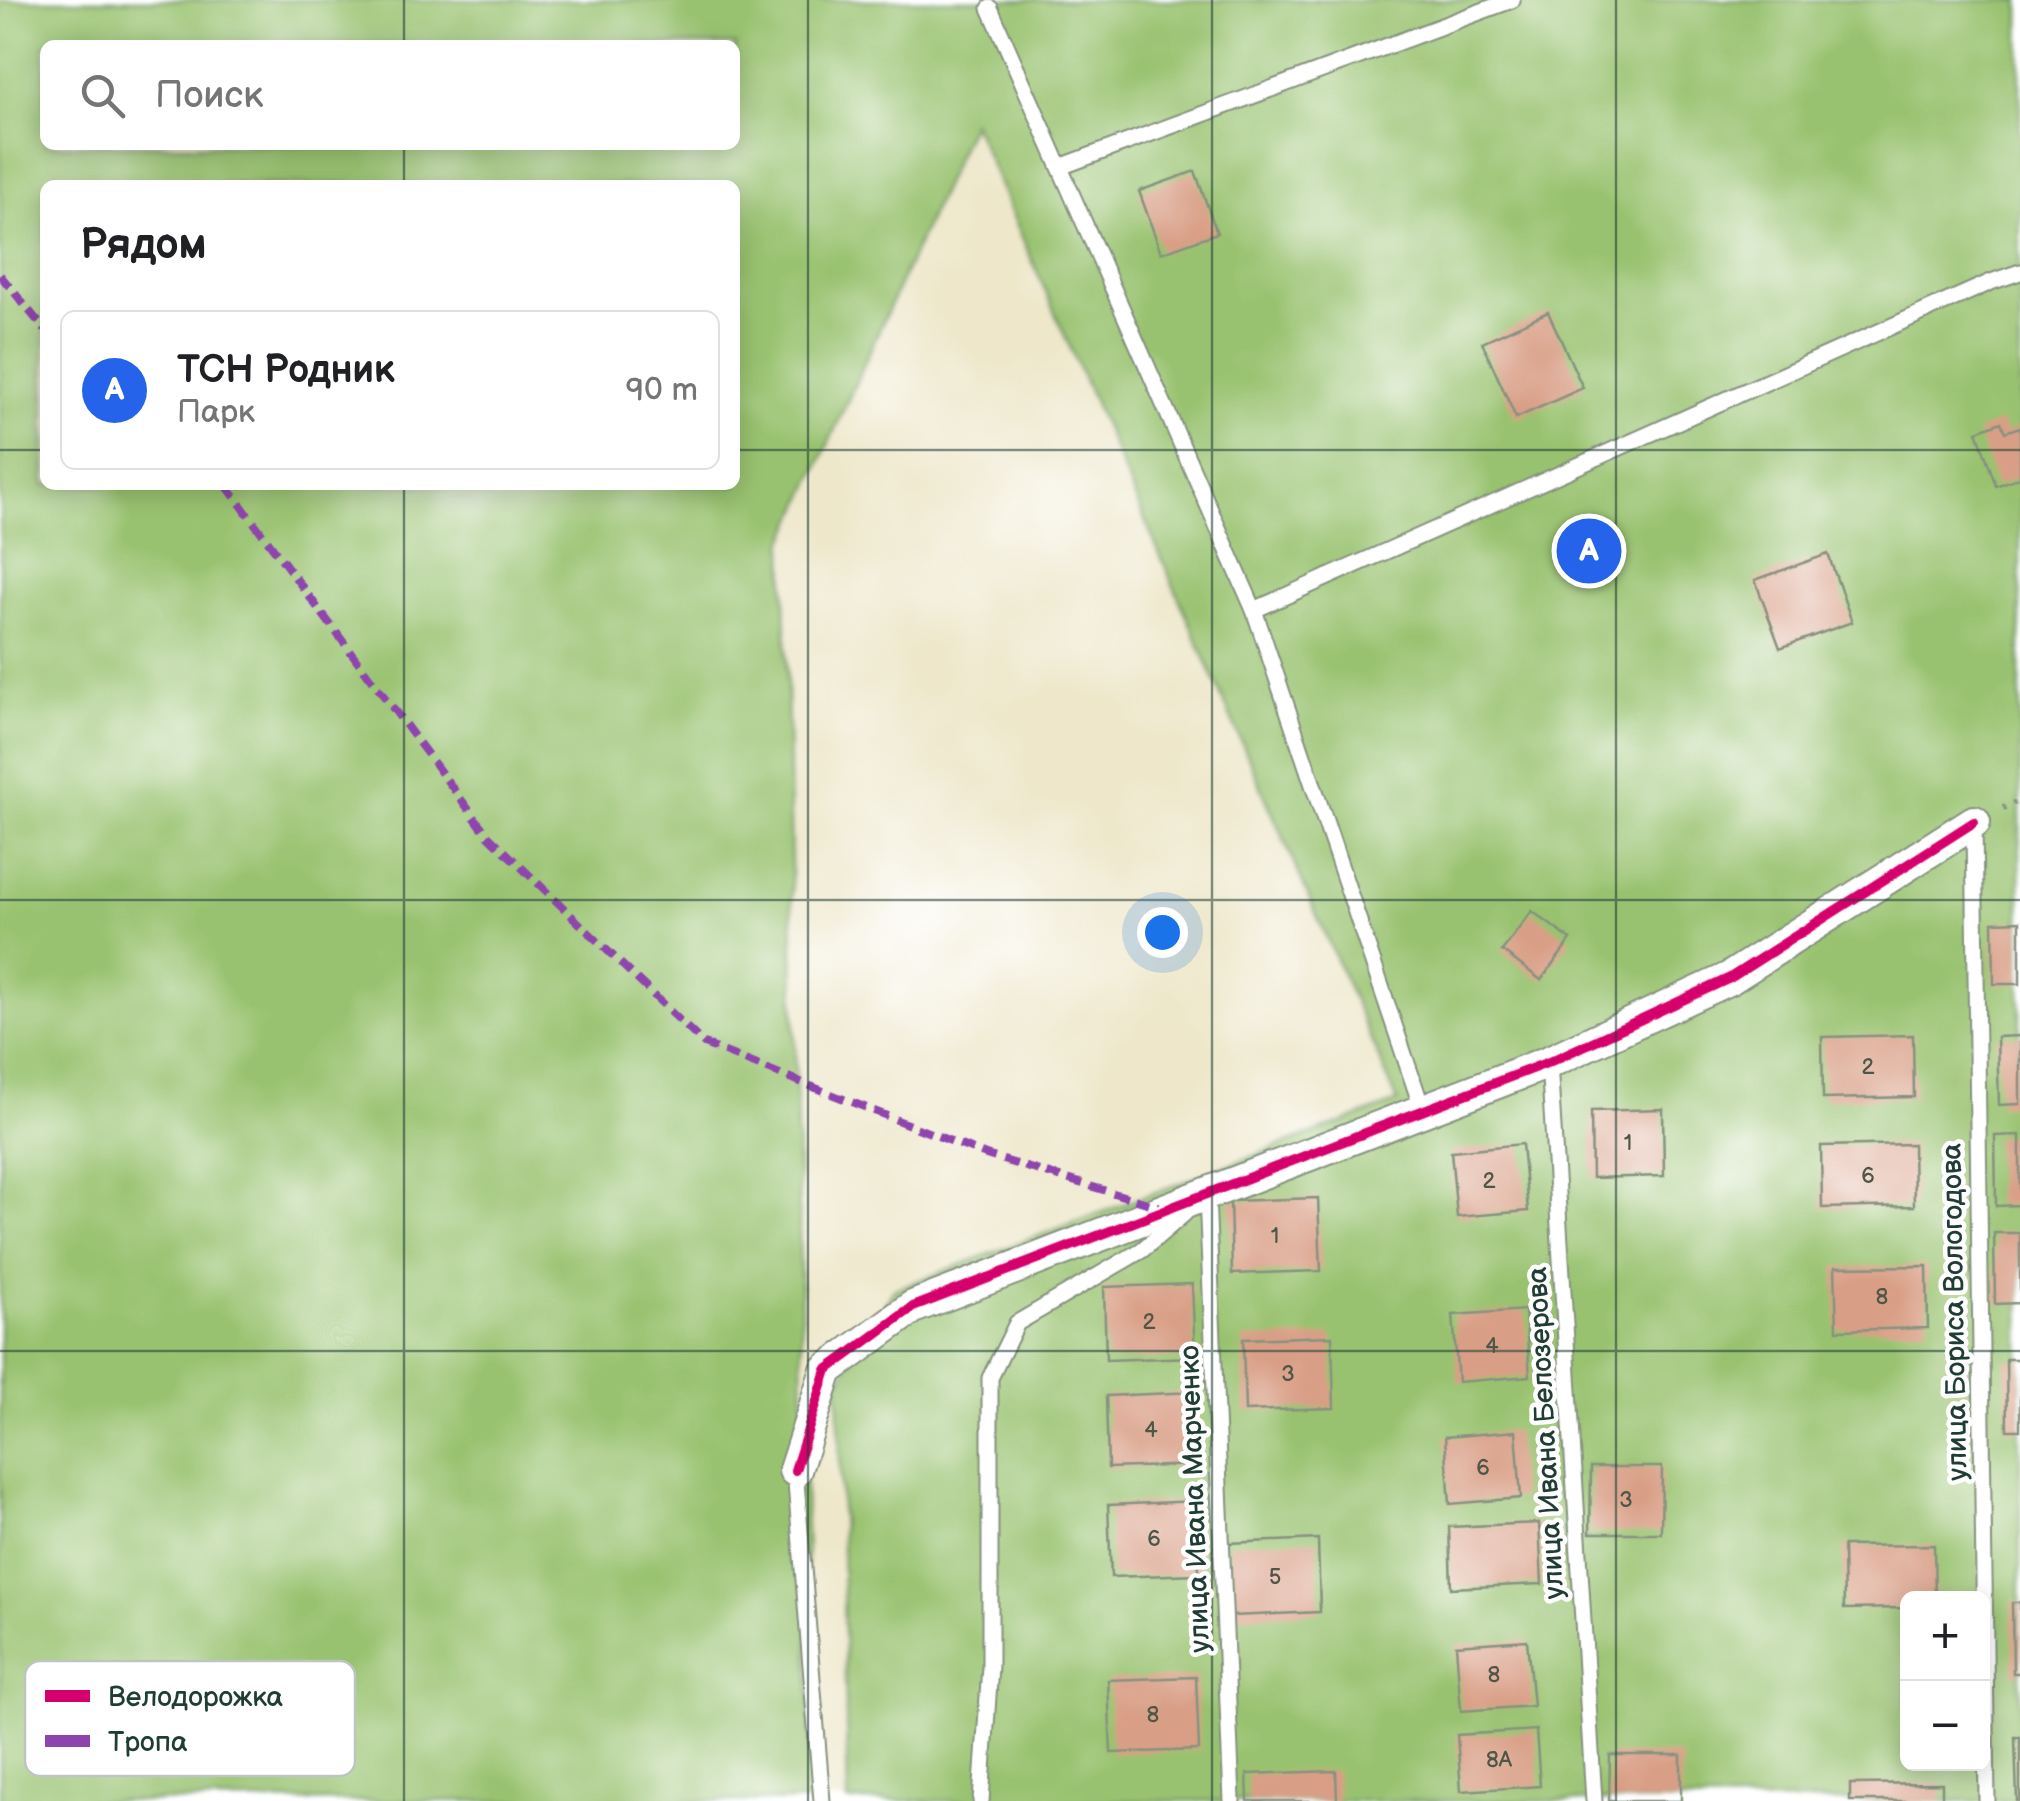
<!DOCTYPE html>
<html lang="ru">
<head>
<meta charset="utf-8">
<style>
  body { margin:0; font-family:"Balsamiq Sans",sans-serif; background:#f6f6f6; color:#202124 }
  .controls { position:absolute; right:30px; bottom:30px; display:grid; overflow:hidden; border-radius:15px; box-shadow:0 5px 25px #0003 }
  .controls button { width:90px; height:90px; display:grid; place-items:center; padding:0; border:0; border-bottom:2px solid #e0e0e0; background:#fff; color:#202124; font:50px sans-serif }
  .you { position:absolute; left:1162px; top:932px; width:35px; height:35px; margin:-25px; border:8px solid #fff; border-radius:50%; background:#1a73e8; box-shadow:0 0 0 15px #1a73e833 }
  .badge { display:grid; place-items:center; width:65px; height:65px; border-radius:50%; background:#2563eb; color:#fff; font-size:32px; font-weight:700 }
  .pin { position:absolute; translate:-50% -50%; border:5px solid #fff; box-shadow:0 2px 10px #0006 }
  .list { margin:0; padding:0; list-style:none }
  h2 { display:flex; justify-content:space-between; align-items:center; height:130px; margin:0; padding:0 40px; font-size:42px }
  h2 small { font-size:32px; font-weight:400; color:#757577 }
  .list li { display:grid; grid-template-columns:65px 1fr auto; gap:30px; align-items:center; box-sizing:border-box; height:160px; margin:0 20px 20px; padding:0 20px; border:2px solid #e0e0e0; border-radius:15px }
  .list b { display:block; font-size:38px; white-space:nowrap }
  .list p { margin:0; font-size:32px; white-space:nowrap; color:#757577 }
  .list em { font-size:32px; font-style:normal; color:#757577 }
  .icon { flex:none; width:55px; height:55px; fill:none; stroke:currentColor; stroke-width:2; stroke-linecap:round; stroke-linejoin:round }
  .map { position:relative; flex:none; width:2020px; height:1801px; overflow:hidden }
  .search { position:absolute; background:#fff; box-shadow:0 5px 25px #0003; left:40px; top:40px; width:700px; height:110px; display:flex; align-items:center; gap:25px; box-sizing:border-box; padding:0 35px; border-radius:15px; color:#757577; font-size:38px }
  .panel { position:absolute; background:#fff; box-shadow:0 5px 25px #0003; left:40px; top:180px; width:700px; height:310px; border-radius:15px }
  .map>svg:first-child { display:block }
</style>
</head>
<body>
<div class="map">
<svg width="2020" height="1801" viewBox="0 0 2020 1801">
  <rect width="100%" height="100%" fill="#fff"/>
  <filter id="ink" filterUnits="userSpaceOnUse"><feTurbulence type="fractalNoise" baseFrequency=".01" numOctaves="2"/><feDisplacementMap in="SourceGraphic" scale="20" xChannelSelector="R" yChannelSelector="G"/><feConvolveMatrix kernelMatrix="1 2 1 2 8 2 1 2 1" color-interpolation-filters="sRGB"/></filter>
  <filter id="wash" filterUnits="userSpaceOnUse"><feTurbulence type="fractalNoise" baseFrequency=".0048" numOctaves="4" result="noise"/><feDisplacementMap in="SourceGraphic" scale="40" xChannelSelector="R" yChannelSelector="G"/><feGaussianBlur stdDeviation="2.25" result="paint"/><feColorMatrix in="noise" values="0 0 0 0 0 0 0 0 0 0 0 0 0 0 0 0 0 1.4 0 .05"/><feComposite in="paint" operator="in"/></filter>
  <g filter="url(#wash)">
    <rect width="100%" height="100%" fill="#eee7ca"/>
    <!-- green -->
    <path fill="#99c26f" stroke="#5c8052" stroke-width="2.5" fill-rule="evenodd" d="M0,0h2020v1801h-1172l-10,-418 55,-93 505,-188 -426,-980 -188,421 28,1258h-812zM45,45h690v100h-690zM45,185h690v300h-690zM1908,1598h74v166h-74z"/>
    <g id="blocks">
      <!-- building -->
      <g fill="#d99f86">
        <path d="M1195,171l22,62 -56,20 -22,-62z"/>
        <path d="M1548,312l35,76 -67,30 -34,-76z"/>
        <path d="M2001,422l4,10 15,-5v50l-24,9 -19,-55z"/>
        <path d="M1828,554l24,68 -72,26 -25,-68z"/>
        <path d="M1532,911l39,29 -30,40 -39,-29z"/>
        <path d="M2020,921v63h-26l-1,-62z"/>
        <path d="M1913,1035l1,62 -91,2 -1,-62z"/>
        <path d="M2020,1036v68l-21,1 -2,-68z"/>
        <path d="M1663,1109l1,67 -72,2 -1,-67z"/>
        <path d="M2020,1135v70l-24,1 -1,-70z"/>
        <path d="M1522,1144l6,67 -71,6 -6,-66z"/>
        <path d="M1913,1144l1,62 -92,2 -1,-62z"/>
        <path d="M1318,1198l3,73 -89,3 -2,-73z"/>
        <path d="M1994,1233h26v70l-25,1z"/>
        <path d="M1927,1266l1,62 -91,2 -2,-63z"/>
        <path d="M1192,1284l3,73 -89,3 -2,-73z"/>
        <path d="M1525,1310l5,66 -72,6 -5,-67z"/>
        <path d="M1332,1336l2,72 -89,3 -2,-72z"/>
        <path d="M2006,1359h14v71h-13z"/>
        <path d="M1194,1392l3,73 -89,3 -2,-72z"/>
        <path d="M1516,1431l5,67 -71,6 -5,-67z"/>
        <path d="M1591,1467h71l-1,66h-71z"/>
        <path d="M1197,1501l2,73 -88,3 -3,-72z"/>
        <path d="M1539,1523l3,61 -91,4 -2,-61z"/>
        <path d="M1318,1539l2,73 -88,4 -3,-73z"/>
        <path d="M1934,1545l1,53h-27v10l-64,1 -1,-63z"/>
        <path d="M2012,1602h8v71h-7z"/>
        <path d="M1527,1640l6,66 -72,5 -5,-66z"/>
        <path d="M1196,1677l3,73 -88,3 -3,-73z"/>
        <path d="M1536,1730l4,56 -79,5 -4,-56z"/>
        <path d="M2015,1737h5v64h-3z"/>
        <path d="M1610,1755h71v46h-72z"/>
        <path d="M1336,1771l1,30h-89l-1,-27z"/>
        <path d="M1942,1783v18h-92v-17z"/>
      </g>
    </g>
  </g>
  <g filter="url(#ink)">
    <use href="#blocks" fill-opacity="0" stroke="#86927f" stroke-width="2.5"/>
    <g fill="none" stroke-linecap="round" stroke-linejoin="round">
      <!-- service casing -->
      <g stroke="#86927f" stroke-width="19">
        <g id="service">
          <path d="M990,8l264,602 169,501"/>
          <path d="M1060,167l452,-167"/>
          <path d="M1254,610l737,-328 29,-10"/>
          <path d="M1974,825l13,976"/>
          <path d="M1549,1062l45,739"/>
          <path d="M1207,1195l25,606"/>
          <path d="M795,1470l27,331"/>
          <path d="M981,1801l9,-135v-288l27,-55 125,-73 43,-37"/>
        </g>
      </g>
      <!-- minor casing -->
      <g stroke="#86927f" stroke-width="36">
        <path id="minor" d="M795,1470l32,-100 86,-63 636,-245 181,-84 244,-156"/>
      </g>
      <!-- path -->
      <path stroke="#86927f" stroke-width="6" stroke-dasharray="2.5 8" stroke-linecap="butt" d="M2003,808l17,-8"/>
      <!-- service -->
      <use href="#service" stroke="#fff" stroke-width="15"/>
      <!-- minor -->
      <use href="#minor" stroke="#fff" stroke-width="32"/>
      <!-- quiet -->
      <g stroke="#8e44ad" stroke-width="8" stroke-dasharray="15 8" stroke-linecap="butt">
        <path d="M0,275l45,55"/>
        <path d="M226,485l261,349 217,210 282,111 181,54"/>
      </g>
      <!-- cycleway casing -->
      <g stroke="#fff" stroke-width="16">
        <path id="cycleway" d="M795,1470l32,-100 86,-63 636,-245 181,-84 244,-156"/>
      </g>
      <!-- cycleway -->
      <use href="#cycleway" stroke="#d6006c" stroke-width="10"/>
    </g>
  </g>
  <!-- grid -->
  <path fill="none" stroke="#1f3d34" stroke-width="2.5" stroke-opacity="0.55" d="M404,0v45M808,0v1801M1212,0v1801M1616,0v1801M404,145v40M0,450h45M735,450h1285M404,485v1316M0,900h2020M0,1351h2020"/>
  <g text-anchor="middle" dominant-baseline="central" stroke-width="9" stroke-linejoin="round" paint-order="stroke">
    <!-- number labels -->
    <g font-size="22" fill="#4e5648">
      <text x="1868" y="1067">2</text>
      <text x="1628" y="1143">1</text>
      <text x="1868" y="1176">6</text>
      <text x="1489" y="1181">2</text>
      <text x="1275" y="1236">1</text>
      <text x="1882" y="1297">8</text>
      <text x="1149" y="1322">2</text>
      <text x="1492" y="1346">4</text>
      <text x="1288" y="1374">3</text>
      <text x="1151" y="1430">4</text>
      <text x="1483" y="1468">6</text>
      <text x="1626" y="1500">3</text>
      <text x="1154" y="1539">6</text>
      <text x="1275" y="1577">5</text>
      <text x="1494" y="1675">8</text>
      <text x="1153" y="1715">8</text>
      <text x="1499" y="1760">8А</text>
    </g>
    <!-- street labels -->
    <g font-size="28" fill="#1f3d34" stroke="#fff">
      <text transform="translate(1955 1312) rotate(-91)">улица Бориса Вологодова</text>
      <text transform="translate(1546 1433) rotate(-93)">улица Ивана Белозерова</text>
      <text transform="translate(1195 1499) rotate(-92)">улица Ивана Марченко</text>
    </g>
  </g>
  <!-- legend -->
  <rect x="25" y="1661" width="330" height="115" rx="15" fill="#fff" stroke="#bcc5c2" stroke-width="2.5"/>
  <rect x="45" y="1690" width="45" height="12" fill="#d6006c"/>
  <rect x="45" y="1735" width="45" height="12" fill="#8e44ad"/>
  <g font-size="28" fill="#1f3d34">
    <text x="108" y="1706">Велодорожка</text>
    <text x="108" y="1751">Тропа</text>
  </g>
</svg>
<div class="controls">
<button>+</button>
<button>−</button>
</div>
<div class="you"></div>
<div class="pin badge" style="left:1589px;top:551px">A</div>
<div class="search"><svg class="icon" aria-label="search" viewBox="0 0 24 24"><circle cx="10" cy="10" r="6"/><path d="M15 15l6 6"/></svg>Поиск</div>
<section class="panel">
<h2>Рядом<small></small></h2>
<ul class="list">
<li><span class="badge">A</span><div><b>ТСН Родник</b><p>Парк</p></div><em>90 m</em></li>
</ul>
</section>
</div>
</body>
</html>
